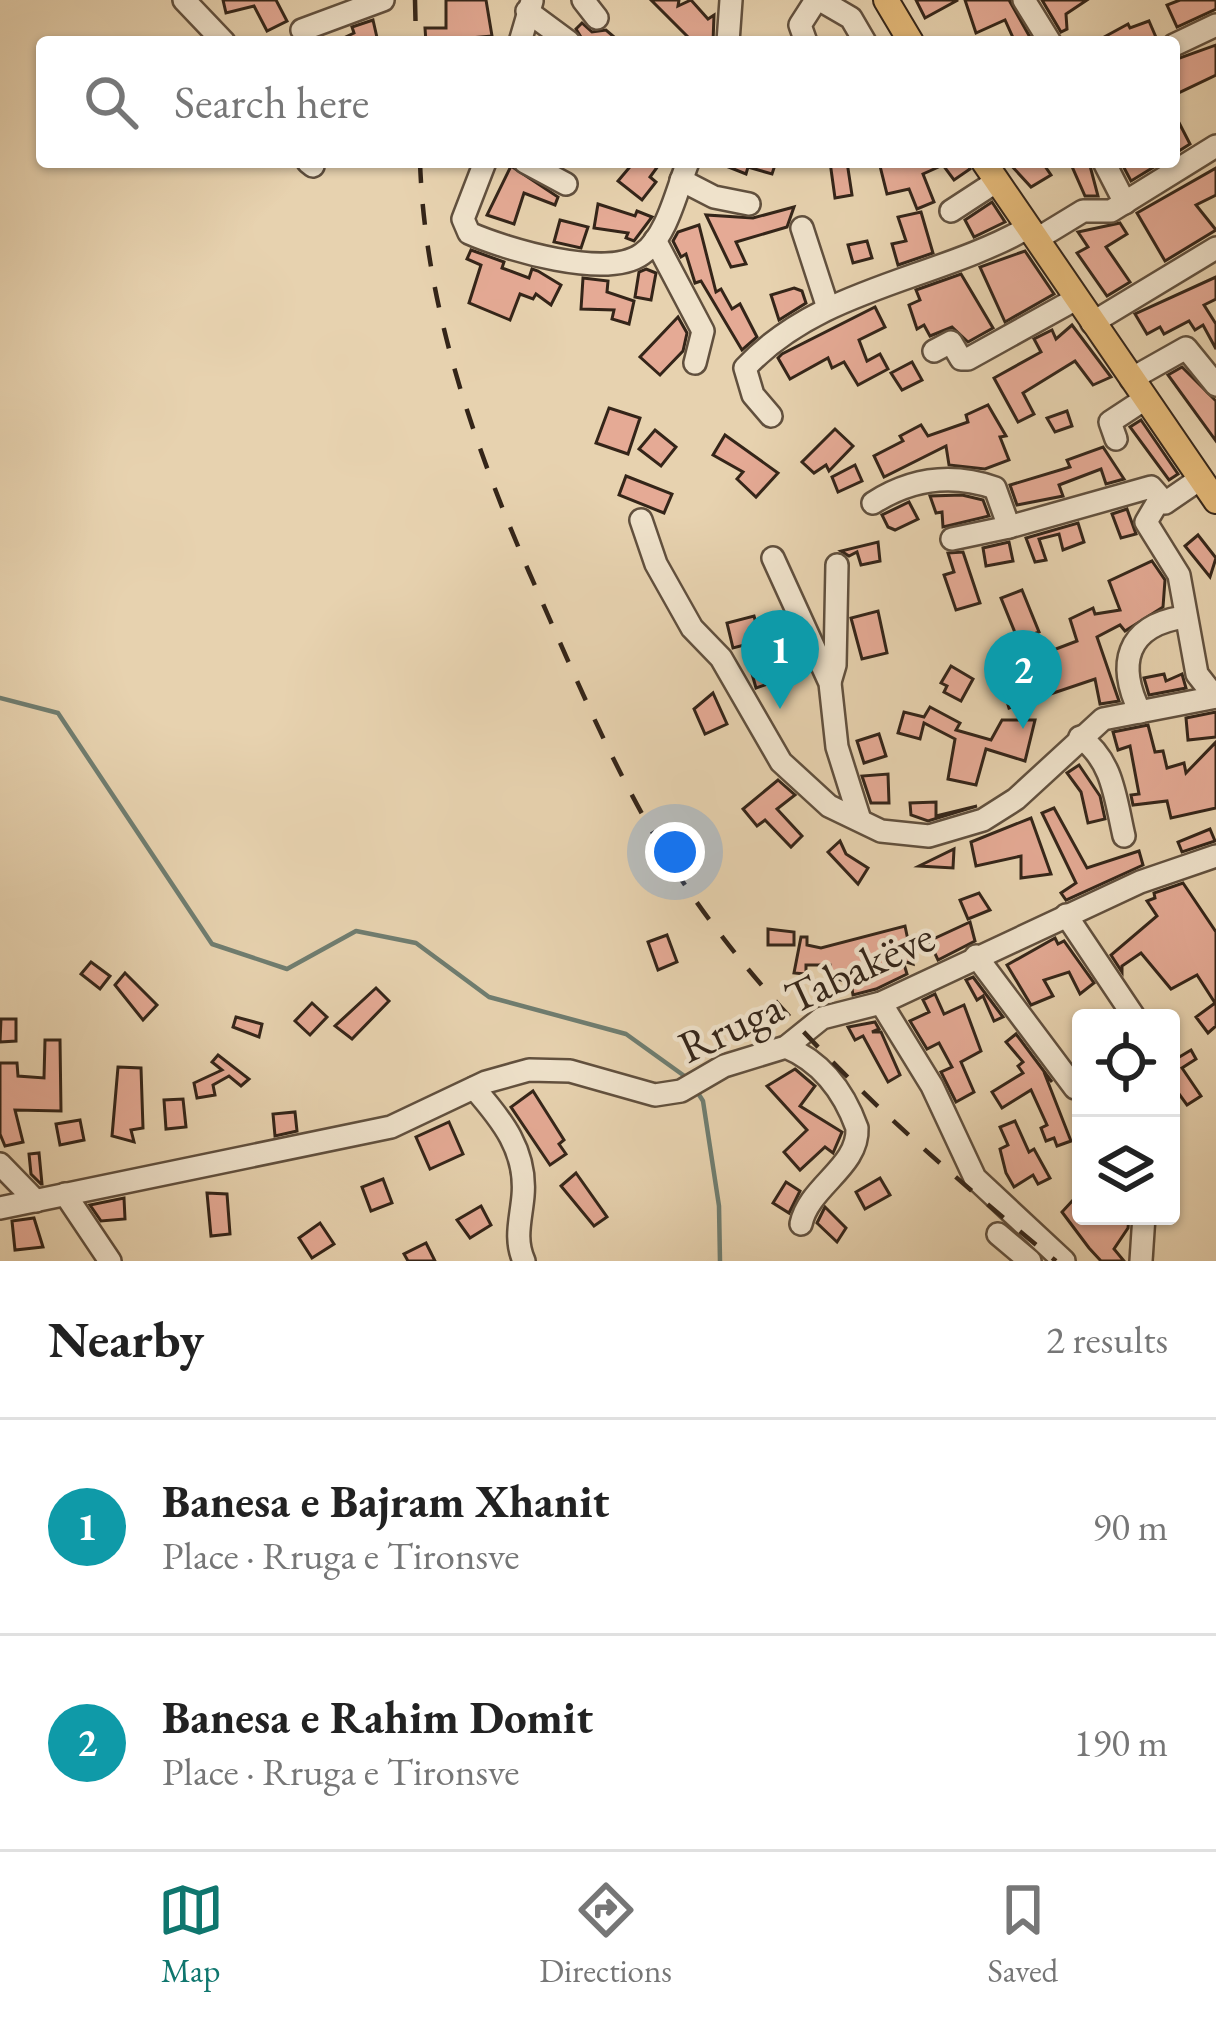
<!DOCTYPE html>
<html lang="en">
<head>
<meta charset="utf-8">
<style>
  body { margin:0; font-family:"EB Garamond",serif; background:#f2f2f2; color:#222 }
  .controls { position:absolute; right:36px; bottom:36px; display:grid; overflow:hidden; border-radius:12px; box-shadow:0 3px 9px #0004 }
  .controls button { width:108px; height:108px; display:grid; place-items:center; padding:0; border:0; border-bottom:3px solid #e0e0e0; background:#fff; color:#222; font:60px sans-serif }
  .you { position:absolute; left:675px; top:852px; width:42px; height:42px; margin:-30px; border:9px solid #fff; border-radius:50%; background:#1a73e8; box-shadow:0 0 0 18px #1a73e833 }
  .badge { display:grid; place-items:center; width:78px; height:78px; border-radius:50%; background:#0f766e; color:#fff; font-size:39px; font-weight:700 }
  .pin { position:absolute; translate:-50% -99px; filter:drop-shadow(0 3px 6px #0008) }
  .pin::after { content:''; position:absolute; top:63px; width:42px; height:36px; background:inherit; clip-path:polygon(0 0,100% 0,50% 100%) }
  .list { margin:0; padding:0; list-style:none }
  h2 { display:flex; justify-content:space-between; align-items:center; height:156px; margin:0; padding:0 48px; font-size:51px }
  h2 small { font-size:39px; font-weight:400; color:#767676 }
  .list li { display:grid; grid-template-columns:78px 1fr auto; gap:36px; align-items:center; box-sizing:border-box; height:216px; padding:0 48px; border-top:3px solid #e0e0e0 }
  .list b { display:block; font-size:45px; white-space:nowrap }
  .list p { margin:0; font-size:39px; white-space:nowrap; color:#767676 }
  .list em { font-size:39px; font-style:normal; color:#767676 }
  .icon { flex:none; width:66px; height:66px; fill:none; stroke:currentColor; stroke-width:2; stroke-linecap:round; stroke-linejoin:round }
  .map { position:relative; flex:none; width:1216px; height:1261px; overflow:hidden }
  .search { position:absolute; background:#fff; box-shadow:0 3px 9px #0004; left:36px; right:36px; top:36px; height:132px; display:flex; align-items:center; gap:30px; box-sizing:border-box; padding:0 42px; border-radius:12px; color:#767676; font-size:45px }
  .sheet { height:588px; background:#fff }
  nav { display:flex; justify-content:space-around; align-items:center; box-sizing:border-box; height:168px; border-top:3px solid #e0e0e0; background:#fff; font-size:33px; color:#767676 }
  nav a { display:grid; justify-items:center; gap:6px }
  nav .on { color:#0f766e }
  .map>svg:first-child { display:block }
</style>
</head>
<body>
<div class="map">
<svg width="1216" height="1261" viewBox="0 0 1216 1261">
  <rect width="100%" height="100%" fill="#e7d2af"/>
  <filter id="stains"><feTurbulence type="fractalNoise" baseFrequency=".00167" numOctaves="4"/><feColorMatrix values="0 0 0 0 .2 0 0 0 0 .09 0 0 0 0 .02 0 0 0 .5 -.17"/></filter>
  <radialGradient id="worn" r=".72"><stop offset=".6" stop-color="#630" stop-opacity="0"/><stop offset="1" stop-color="#630" stop-opacity=".3"/></radialGradient>
  <g fill="none" stroke-linecap="round" stroke-linejoin="round">
    <!-- stream -->
    <g stroke="#6f7d70" stroke-width="4.5">
      <path d="M0,698l58,15 154,231 75,25 69,-38 60,12 73,54 137,37 64,46"/>
      <path d="M696,1090l7,11 16,105 1,55"/>
    </g>
  </g>
  <!-- building -->
  <g fill="#e5aa95" stroke="#342519" stroke-width="3">
    <path d="M223,0h53l11,21 -20,10 -13,-25 -28,7z"/>
    <path d="M446,0h40l6,36 -66,6 -1,-14h21z"/>
    <path d="M651,0h28l-1,6 13,-6 17,19 6,-4 -1,27h-20z"/>
    <path d="M916,0h42l-33,18z"/>
    <path d="M965,0h44l22,39 -16,3 -10,-22 -29,13z"/>
    <path d="M1042,0h45l-21,14 1,15 -6,3z"/>
    <path d="M1180,0h36v9l-39,18 -10,-22z"/>
    <path d="M373,20l5,22h-43l19,-9 -2,-6z"/>
    <path d="M1149,21l9,21h-63l33,-18 2,4z"/>
    <path d="M582,23l10,9 14,-2 14,12h-36l-8,-13z"/>
    <path d="M1216,45v30l-42,20v-35z"/>
    <path d="M1174,113l16,31 -16,10z"/>
    <path d="M634,162h27l-11,15 6,5 -14,18 -24,-19z"/>
    <path d="M716,162h60l-4,12 -24,-7 -2,7z"/>
    <path d="M830,162h17l5,33 -17,3z"/>
    <path d="M879,162h88l3,7 -16,11 -11,-15 -20,9 11,28 -17,7 -8,-20 -22,5z"/>
    <path d="M1008,162h34l9,13 -20,12z"/>
    <path d="M1070,162h19l9,34h-13z"/>
    <path d="M1121,162h41l-31,19z"/>
    <path d="M511,166l47,31 -3,8 -31,-12 -10,31 -27,-9z"/>
    <path d="M1216,168v27l-20,10 20,25 -51,31 -28,-48z"/>
    <path d="M992,202l13,20 -31,15 -9,-17z"/>
    <path d="M598,204l37,12 2,-5 15,6 -18,24 -8,-3 2,-5 -34,-5z"/>
    <path d="M794,207l-7,20 -51,15 10,22 -15,3 -25,-52 47,3z"/>
    <path d="M921,212l12,41 -35,12 -6,-21 14,-3 -8,-24z"/>
    <path d="M560,220l28,7 -7,21 -27,-6z"/>
    <path d="M1120,223l7,11 -21,13 24,35 -23,14 -30,-43 11,-6 -10,-15z"/>
    <path d="M699,225l17,67 5,-3 11,20 8,-5 17,33 -15,13 -41,-69 -6,2 -9,-29 -5,3 -8,-16 5,-9z"/>
    <path d="M867,241l5,17 -19,5 -5,-18z"/>
    <path d="M471,250l33,12 -2,6 27,10 3,-9 6,2 23,14 -10,20 -15,-11 -3,5 -13,-5 -10,26 -41,-17 12,-38 -14,-6z"/>
    <path d="M1025,251l29,43 -49,28 -25,-55z"/>
    <path d="M646,269l10,4 -5,27 -16,-3 4,-25z"/>
    <path d="M961,274l32,54 -25,14 -16,-15 -22,9 -6,-11 -7,4 -8,-24 11,-5 -4,-10z"/>
    <path d="M1216,277v22l-12,6 12,19v25l-13,-24 -8,5 -6,-9 -25,13 -4,-7 -13,7 -12,-20z"/>
    <path d="M583,278l25,3 -1,11 27,9 -5,23 -17,-5 2,-9 -33,-1z"/>
    <path d="M794,288l8,3 4,12 -27,17 -8,-25z"/>
    <path d="M875,307l10,20 -26,13 8,21 13,-7 8,15 -30,16 -14,-23 -12,6 -4,-10 -38,21 -12,-21 4,-4z"/>
    <path d="M678,317l9,16 -4,18 -23,24 -20,-18z"/>
    <path d="M1072,325l39,52 -18,8 -18,-24 -52,32 11,21 -16,8 -24,-44 47,-26 -7,-13 18,-9 4,9z"/>
    <path d="M912,362l10,18 -20,10 -11,-17z"/>
    <path d="M1182,367l34,34v40l-48,-66z"/>
    <path d="M988,405l18,31 -6,1 9,23 -24,9 -36,-4 -3,-19 -62,31 -10,-21 29,-15 -3,-5 21,-11 7,11 40,-14 -2,-7z"/>
    <path d="M609,408l31,10 -12,36 -32,-11z"/>
    <path d="M1067,411l5,15 -17,6 -8,-14z"/>
    <path d="M1141,420l37,54 -9,6 -39,-53z"/>
    <path d="M835,429l18,17 -24,25 -3,-6 -12,8 -12,-11z"/>
    <path d="M655,430l21,17 -15,19 -22,-17z"/>
    <path d="M725,435l53,38 -22,24 -19,-18 6,-7 -30,-17z"/>
    <path d="M1103,447l21,32 -18,5 -5,-15 -42,16 4,11 -46,9 -7,-20 60,-18 -3,-7z"/>
    <path d="M855,465l7,16 -24,11 -6,-15z"/>
    <path d="M626,476l46,18 -8,19 -45,-18z"/>
    <path d="M962,495l21,5 6,16 -46,11 -1,-15 -6,1 -6,-17z"/>
    <path d="M909,502l9,17 -23,11 -7,-3 -6,-12z"/>
    <path d="M1127,509l9,25 -15,4 -9,-24z"/>
    <path d="M1078,523l6,19 -21,8 -4,-16 -20,5 7,21 -11,2 -9,-24z"/>
    <path d="M1198,535l18,23 -6,19 -25,-31z"/>
    <path d="M878,542l2,19 -19,4 -4,-13 -8,4 -8,-5z"/>
    <path d="M1009,542l4,19 -27,5 -3,-18z"/>
    <path d="M963,552l17,51 -24,7 -12,-35 10,-3 -6,-19z"/>
    <path d="M1152,561l13,19 -2,27 -38,24 -5,-6 -23,12 22,64 -19,3 -5,-25 -86,29 -11,-37 79,-30 -7,-22 23,-11 2,6 25,-4 -11,-29z"/>
    <path d="M1022,590l17,42 -21,8 -17,-42z"/>
    <path d="M878,611l9,42 -25,6 -11,-41z"/>
    <path d="M754,616l9,32 9,-2 13,32 -29,10 -12,-43 -11,3 -6,-25z"/>
    <path d="M951,666l22,13 -12,22 -17,-9 3,-6 -6,-3z"/>
    <path d="M1164,674l2,7 16,-7 4,14 -37,7 -5,-17z"/>
    <path d="M713,693l14,31 -22,10 -11,-25z"/>
    <path d="M930,707l30,16 -4,7 35,10 11,-20h33l-10,41 -39,-12 -10,36 -28,-6 7,-40 -31,-16 -4,16 -22,-6 6,-21 20,5z"/>
    <path d="M1216,712v25l-28,3 -2,-22z"/>
    <path d="M1148,725l7,27 8,-1 4,17 17,-5 2,10 30,-31v66l-45,10 -4,-17 -34,4 -2,-10 8,-1 -9,-48 -12,4 -5,-18z"/>
    <path d="M879,734l7,22 -22,7 -7,-22z"/>
    <path d="M1079,765l21,31 5,23 -17,4 -7,-31 -14,-19z"/>
    <path d="M888,774l1,29h-18l-9,-27z"/>
    <path d="M778,780l17,15 -18,14 25,27 -11,11 -26,-27 -8,6 -14,-17z"/>
    <path d="M936,802v14l41,-10 -49,15 -17,-6 -1,-12z"/>
    <path d="M1054,808l33,60 52,-17 4,14 -77,35 -5,-7 15,-10 -34,-70z"/>
    <path d="M1031,818l20,56 -30,4v-22l-45,10 -5,-24z"/>
    <path d="M1210,829l5,12 -33,11 -4,-10z"/>
    <path d="M840,841l6,13 22,14 -10,16 -30,-32z"/>
    <path d="M954,849l-1,19 -34,-2z"/>
    <path d="M1183,883l33,49v94l-8,7 -12,-16 19,-14 -18,-28 -26,14 -30,-36 -19,13v6l-11,-17 46,-39 -10,-15 8,-3 -1,-5z"/>
    <path d="M979,893l11,17 -22,9 -8,-19z"/>
    <path d="M970,922l5,19 -37,19 -9,-19z"/>
    <path d="M905,926l8,38 -10,-3 4,13 -31,15 -23,6 -2,-13 -20,-4 -1,-13h-24v9l-12,-1 7,-36h6v8l14,3z"/>
    <path d="M768,929l26,3v13h-26z"/>
    <path d="M667,935l10,27 -19,8 -10,-28z"/>
    <path d="M1055,938l3,6 6,-3 30,42 -14,11 -11,-22 -25,8 9,16 -22,9 -24,-40z"/>
    <path d="M91,962l19,14 -10,13 -19,-15z"/>
    <path d="M125,973l32,32 -14,15 -28,-35z"/>
    <path d="M973,977l30,40 -9,4 -11,-25 -6,4 -11,-20z"/>
    <path d="M376,988l13,13 -37,38 -17,-13z"/>
    <path d="M935,994l9,20 20,-9 17,46 -20,11 13,30 -18,10 -15,-30 11,-5 -13,-24 -12,6 -17,-28 19,-9 -6,-12z"/>
    <path d="M312,1003l15,14 -17,18 -15,-14z"/>
    <path d="M236,1017l26,7 -3,13 -26,-10z"/>
    <path d="M1,1019h15v22l-16,1z"/>
    <path d="M875,1022l4,7 -7,3h9l19,43 -12,7 -25,-46 -8,4 -7,-13z"/>
    <path d="M1016,1034l36,48 -8,-10 27,69 -14,5 -3,-8 -8,3 -5,-13 6,-3 -16,-35 -29,18 -10,-16 31,-19 -5,-7 5,-4 -17,-20z"/>
    <path d="M45,1040h15l1,71 -46,-1 8,32 -18,4 -5,-12v-71h17l1,13 26,2z"/>
    <path d="M1191,1050l5,9 -14,9 19,28 -14,9 -16,-22v-31l5,7z"/>
    <path d="M218,1055l31,24 -8,7 -12,-10 -16,9 2,10 -18,3 -3,-15 28,-13 -10,-8z"/>
    <path d="M118,1067l23,1 2,60 -12,2 3,12 -22,-6z"/>
    <path d="M795,1069l20,17 -15,20 42,26 -9,21 -8,-6 -25,23 -16,-18 23,-22 -40,-44z"/>
    <path d="M533,1091l31,49 -5,4 7,10 -16,11 -39,-58z"/>
    <path d="M183,1099l3,28 -20,2 -2,-29z"/>
    <path d="M295,1112l2,19 -22,5 -2,-22z"/>
    <path d="M80,1120l4,20 -24,5 -4,-21z"/>
    <path d="M1015,1121l14,31 5,-3 16,29 -12,6 -5,-9 -19,12 -8,-14 -6,-24 8,-4 -8,-18z"/>
    <path d="M449,1122l14,32 -33,15 -14,-32z"/>
    <path d="M39,1153l3,31h-1l-10,-10 -2,-20z"/>
    <path d="M576,1173l31,44 -13,9 -33,-40z"/>
    <path d="M880,1178l10,17 -25,14 -9,-17z"/>
    <path d="M383,1179l9,24 -21,8 -9,-24z"/>
    <path d="M786,1182l14,9 -11,22 -16,-10z"/>
    <path d="M207,1193l20,1 3,40 -19,2z"/>
    <path d="M124,1198l1,21 -24,2 -11,-16z"/>
    <path d="M1074,1199l7,17h48l-1,12 -14,21 10,12h-23l-12,-13 -27,-36z"/>
    <path d="M481,1206l10,19 -21,13 -13,-18z"/>
    <path d="M825,1207l21,21 -9,14 -20,-19z"/>
    <path d="M34,1218l9,29 -28,3 -3,-29z"/>
    <path d="M320,1223l14,21 -22,14 -13,-20z"/>
    <path d="M426,1243l9,18h-27l-4,-7z"/>
  </g>
  <g fill="none" stroke-linecap="round" stroke-linejoin="round">
    <!-- minor casing -->
    <g stroke="#61503e" stroke-width="26">
      <g id="minor">
        <path d="M184,0l40,42"/>
        <path d="M583,0l14,18"/>
        <path d="M820,0l31,18 14,24"/>
        <path d="M1024,0l26,42"/>
        <path d="M527,11l42,31"/>
        <path d="M302,30l81,-30"/>
        <path d="M520,42l12,-41"/>
        <path d="M728,42l3,-42"/>
        <path d="M806,42l-6,-17 16,-25"/>
        <path d="M1174,45l42,-20"/>
        <path d="M308,162l5,4"/>
        <path d="M485,162l-22,57 6,14c36,16 138,47 173,21 25,-17 35,-65 46,-92"/>
        <path d="M525,162l41,22"/>
        <path d="M1104,162l21,41"/>
        <path d="M681,180l33,17 35,7"/>
        <path d="M951,211l46,-30"/>
        <path d="M802,228l26,80"/>
        <path d="M1037,239l46,-28h28l105,-65"/>
        <path d="M655,240l48,91 -8,32"/>
        <path d="M1092,323l124,-75"/>
        <path d="M934,351l17,-9 10,17h7l108,-60"/>
        <path d="M1131,379l55,-31 30,37"/>
        <path d="M771,416l-18,-21 -8,-27c75,-81 192,-88 284,-141"/>
        <path d="M1116,439l-6,-17 35,-23"/>
        <path d="M1159,500l-13,22 33,53 18,99 18,23"/>
        <path d="M873,503c39,-25 79,-30 122,-15l14,39 142,-40 14,16 35,-24"/>
        <path d="M641,520l15,44 36,64 29,30 60,104 48,44 52,25 48,5 54,-16 33,-21 87,-80 113,-22"/>
        <path d="M952,539l57,-12"/>
        <path d="M773,558l57,125 7,64 23,73"/>
        <path d="M830,682l5,-17 2,-100"/>
        <path d="M1140,712c-23,-47 -15,-86 44,-95"/>
        <path d="M1080,737c33,24 35,60 44,99"/>
        <path d="M1066,915l69,103"/>
        <path d="M976,956l99,132"/>
        <path d="M881,1003l51,83 43,92 89,83"/>
        <path d="M786,1047c36,15 58,45 71,81 2,39 -48,58 -56,96"/>
        <path d="M474,1088c28,32 53,63 49,108 -2,23 -9,43 1,65"/>
        <path d="M0,1164l36,37"/>
        <path d="M65,1194l45,67"/>
        <path d="M0,1208l391,-81 95,-45 43,-12 41,1 85,24 26,-4 43,-25 62,-19 36,-29 59,-15 259,-121 76,-26"/>
        <path d="M998,1234l32,27"/>
        <path d="M1141,1261l3,-45"/>
      </g>
    </g>
    <!-- major casing -->
    <g stroke="#342519" stroke-width="28">
      <g id="major">
        <path d="M886,0l25,42"/>
        <path d="M984,162l232,339"/>
      </g>
    </g>
    <!-- minor -->
    <use href="#minor" stroke="#efe2cb" stroke-width="21"/>
    <!-- major -->
    <use href="#major" stroke="#e4b978" stroke-width="24"/>
    <!-- rail -->
    <g stroke="#342519" stroke-width="4.5" stroke-dasharray="21 21" stroke-linecap="butt">
      <path d="M415,0l1,42"/>
      <path d="M420,162c5,143 53,280 109,410 43,97 83,195 138,285 93,152 251,292 389,404"/>
    </g>
  </g>
  <g text-anchor="middle" dominant-baseline="central" stroke-width="9" stroke-linejoin="round" paint-order="stroke">
    <!-- street labels -->
    <g font-size="45" fill="#342519" stroke="#efe2cb">
      <text transform="translate(806 991) rotate(-25)">Rruga Tabakëve</text>
    </g>
  </g>
  <rect width="100%" height="100%" filter="url(#stains)"/>
  <rect width="100%" height="100%" fill="url(#worn)"/>
</svg>
<div class="controls">
<button><svg class="icon" aria-label="locate" viewBox="0 0 24 24"><circle cx="12" cy="12" r="6"/><path d="M12 2v4M12 18v4M2 12h4M18 12h4"/></svg></button>
<button><svg class="icon" aria-label="layers" viewBox="0 0 24 24"><path d="M12 4l9 5-9 5-9-5zM3 14l9 5 9-5"/></svg></button>
</div>
<div class="you"></div>
<div class="pin badge" style="left:780px;top:709px;background:#0f9aa8">1</div>
<div class="pin badge" style="left:1023px;top:729px;background:#0f9aa8">2</div>
<div class="search"><svg class="icon" aria-label="search" viewBox="0 0 24 24"><circle cx="10" cy="10" r="6"/><path d="M15 15l6 6"/></svg>Search here</div>
</div>
<section class="sheet">
<h2>Nearby<small>2 results</small></h2>
<ul class="list">
<li><span class="badge" style="background:#0f9aa8">1</span><div><b>Banesa e Bajram Xhanit</b><p>Place · Rruga e Tironsve</p></div><em>90 m</em></li>
<li><span class="badge" style="background:#0f9aa8">2</span><div><b>Banesa e Rahim Domit</b><p>Place · Rruga e Tironsve</p></div><em>190 m</em></li>
</ul>
</section>
<nav>
<a class="on"><svg class="icon" aria-label="map" viewBox="0 0 24 24"><path d="M3 6l6-2 6 2 6-2v14l-6 2-6-2-6 2zM9 4v14M15 6v14"/></svg>Map</a>
<a><svg class="icon" aria-label="directions" viewBox="0 0 24 24"><path d="M12 3l9 9-9 9-9-9zM9 14v-3h6M13 9l2 2-2 2"/></svg>Directions</a>
<a><svg class="icon" aria-label="saved" viewBox="0 0 24 24"><path d="M7 4h10v16l-5-4-5 4z"/></svg>Saved</a>
</nav>
</body>
</html>
